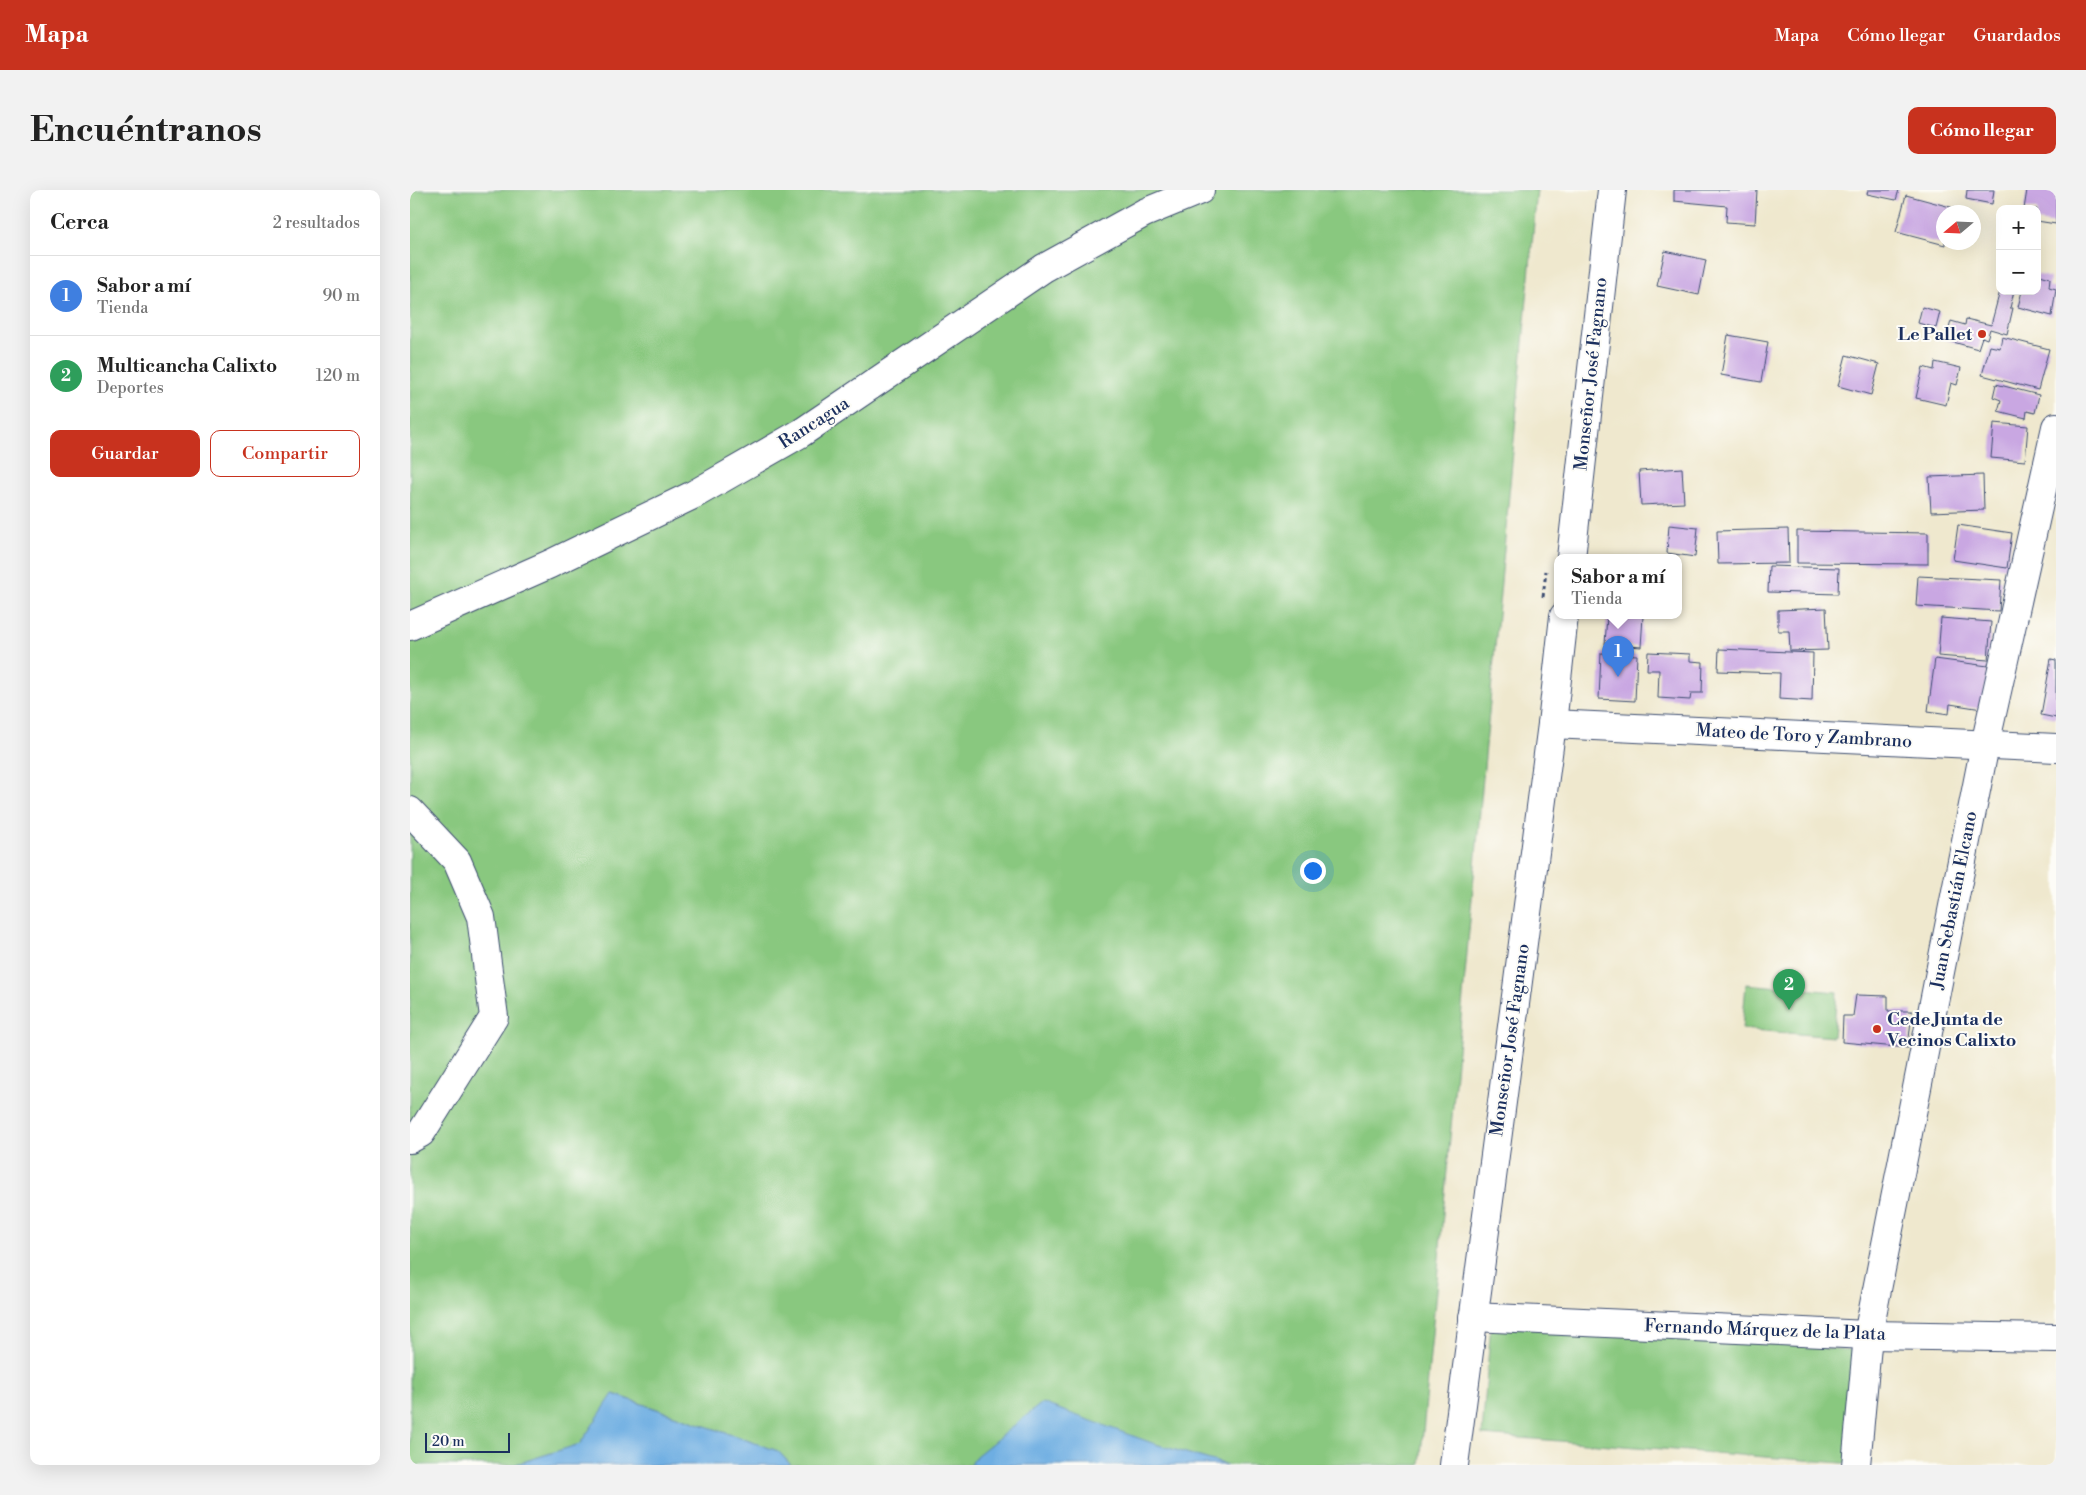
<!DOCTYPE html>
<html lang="es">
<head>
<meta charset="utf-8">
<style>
  body { margin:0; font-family:"Libre Bodoni",serif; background:#f2f2f2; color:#222 }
  .controls { position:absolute; right:15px; top:15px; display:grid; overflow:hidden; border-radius:10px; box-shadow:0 5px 20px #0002 }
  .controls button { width:45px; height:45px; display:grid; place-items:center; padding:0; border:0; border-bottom:1px solid #e0e0e0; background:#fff; color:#222; font:25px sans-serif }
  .compass { position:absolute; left:1526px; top:15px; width:45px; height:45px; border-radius:50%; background:#fff; box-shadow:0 5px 20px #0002; rotate:251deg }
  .scale { position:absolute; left:15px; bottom:12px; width:85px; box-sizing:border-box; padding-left:5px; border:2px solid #1b2f5e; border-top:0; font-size:14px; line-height:18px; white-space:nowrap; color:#1b2f5e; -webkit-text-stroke:4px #fdfcf7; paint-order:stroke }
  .you { position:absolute; left:902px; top:680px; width:18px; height:18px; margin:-12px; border:4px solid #fff; border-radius:50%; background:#1a73e8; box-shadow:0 0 0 8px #1a73e833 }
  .badge { display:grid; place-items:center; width:32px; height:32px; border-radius:50%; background:#c8321e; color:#fff; font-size:16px; font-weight:700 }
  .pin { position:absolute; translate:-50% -41px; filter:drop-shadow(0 1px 2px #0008) }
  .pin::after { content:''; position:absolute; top:26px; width:18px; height:15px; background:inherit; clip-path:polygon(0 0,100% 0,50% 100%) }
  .popup { position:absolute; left:1144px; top:364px; width:128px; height:65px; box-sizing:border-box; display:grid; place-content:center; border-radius:10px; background:#fff; filter:drop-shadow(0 1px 4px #0005); font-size:16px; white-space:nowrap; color:#767676 }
  .popup b { font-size:19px; color:#222 }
  .popup::after { content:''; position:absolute; left:50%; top:100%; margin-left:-10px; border:10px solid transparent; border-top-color:#fff }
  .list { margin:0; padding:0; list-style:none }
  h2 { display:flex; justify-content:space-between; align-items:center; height:65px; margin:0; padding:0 20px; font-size:21px }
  h2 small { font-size:16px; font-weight:400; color:#767676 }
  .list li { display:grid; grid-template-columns:32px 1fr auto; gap:15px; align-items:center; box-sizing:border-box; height:80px; padding:0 20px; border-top:1px solid #e0e0e0 }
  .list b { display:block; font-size:19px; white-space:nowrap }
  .list p { margin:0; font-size:16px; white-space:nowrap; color:#767676 }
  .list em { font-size:16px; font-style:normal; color:#767676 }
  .actions { display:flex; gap:10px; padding:15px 20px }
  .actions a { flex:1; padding:11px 0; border:1px solid #c8321e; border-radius:10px; text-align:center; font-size:18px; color:#c8321e }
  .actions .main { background:#c8321e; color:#fff }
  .map { position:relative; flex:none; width:1646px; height:1275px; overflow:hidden; border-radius:10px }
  header { display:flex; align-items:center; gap:30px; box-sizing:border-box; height:70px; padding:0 25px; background:#c8321e; color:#fff }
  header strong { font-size:24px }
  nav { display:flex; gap:28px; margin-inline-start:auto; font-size:18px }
  .intro { display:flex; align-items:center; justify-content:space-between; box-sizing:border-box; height:120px; padding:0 30px }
  h1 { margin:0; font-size:35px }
  .button { padding:12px 22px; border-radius:10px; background:#c8321e; color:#fff; font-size:18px; font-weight:700 }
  main { display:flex; gap:30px; padding:0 30px }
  aside { flex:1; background:#fff; border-radius:10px; box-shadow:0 5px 20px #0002 }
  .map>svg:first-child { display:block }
</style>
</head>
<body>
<header>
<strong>Mapa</strong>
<nav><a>Mapa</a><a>Cómo llegar</a><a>Guardados</a></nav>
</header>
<div class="intro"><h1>Encuéntranos</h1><a class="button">Cómo llegar</a></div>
<main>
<aside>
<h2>Cerca<small>2 resultados</small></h2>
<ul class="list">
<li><span class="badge" style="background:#3f7fe0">1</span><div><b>Sabor a mí</b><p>Tienda</p></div><em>90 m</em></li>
<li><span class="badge" style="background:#2e9e5b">2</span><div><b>Multicancha Calixto</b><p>Deportes</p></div><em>120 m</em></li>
</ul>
<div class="actions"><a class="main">Guardar</a><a>Compartir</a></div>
</aside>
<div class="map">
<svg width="1646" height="1275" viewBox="0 0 1646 1275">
  <rect width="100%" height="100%" fill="#fdfcf7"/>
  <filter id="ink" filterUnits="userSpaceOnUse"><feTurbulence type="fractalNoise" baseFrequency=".02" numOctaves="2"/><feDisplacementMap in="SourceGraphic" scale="10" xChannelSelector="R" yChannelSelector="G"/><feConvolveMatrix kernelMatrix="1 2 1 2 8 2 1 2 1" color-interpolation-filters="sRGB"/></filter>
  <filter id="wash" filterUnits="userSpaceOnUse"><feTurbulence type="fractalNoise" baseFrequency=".0096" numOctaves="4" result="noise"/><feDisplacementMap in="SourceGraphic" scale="20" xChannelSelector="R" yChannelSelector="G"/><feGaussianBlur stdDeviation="1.12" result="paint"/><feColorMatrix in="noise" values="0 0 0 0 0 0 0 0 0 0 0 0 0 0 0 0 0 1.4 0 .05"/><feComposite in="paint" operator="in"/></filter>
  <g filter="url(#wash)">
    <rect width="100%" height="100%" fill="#efe8ce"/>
    <!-- green -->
    <g fill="#89c87f" stroke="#527c6e">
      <path d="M0,0h1127l-117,1275h-193l-72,-21 -179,12 -5,9h-180l-13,-14 -164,-57 -34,50 -67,21h-103z"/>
      <path d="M1336,794l91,8 -4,45 -91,-8z"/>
      <path d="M1081,1132l373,29 -9,113 -373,-29z"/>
    </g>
    <!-- water -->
    <g fill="#6eaee2" stroke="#446ea0">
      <path d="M203,1204l165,57 13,14h-278l67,-21z"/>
      <path d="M632,1213l113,41 72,21h-256l5,-9z"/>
    </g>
    <g id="blocks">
      <!-- building -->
      <g fill="#c9a7e2">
        <path d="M1264,0h83l-2,34 -29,-2 1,-16 -53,-5z"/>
        <path d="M1458,0h31l-3,10 -29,-6z"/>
        <path d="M1557,0h27l-2,14 -26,-5z"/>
        <path d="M1617,0h29v34l-19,-3v-12h-13z"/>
        <path d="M1496,5l48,13 -1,4h-9l1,33 -49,-13z"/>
        <path d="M1255,61l41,9 -7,35 -42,-9z"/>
        <path d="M1627,84l13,4 -1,9 7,2 -4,27 -34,-9 4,-16h15z"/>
        <path d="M1590,101h14l-4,17h3l-6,26 -17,-5 -3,10 -5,-2 -4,12 -32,-9 5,-19 14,4 1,-6 25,6z"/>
        <path d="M1512,117l18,5 -4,16 -18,-5z"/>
        <path d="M1318,145l40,7 -7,40 -40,-7z"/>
        <path d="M1592,147l47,12 -11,41 -56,-15 8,-29 10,2z"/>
        <path d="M1436,165l33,9 -8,31 -33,-9z"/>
        <path d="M1525,172l26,6 -4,17 -6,-2 -5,22 -30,-7 7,-31 11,3z"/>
        <path d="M1586,194l43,11 -4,18 -8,-2 -1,7 -28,-7 3,-11 -8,-3z"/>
        <path d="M1584,233l34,3 -3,35 -34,-3z"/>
        <path d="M1272,278l2,35 -43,2 -2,-34z"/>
        <path d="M1573,285l1,35 -53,2 -2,-35z"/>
        <path d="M1259,335l29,3 -3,29 -28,-4z"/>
        <path d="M1548,335l54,8 -5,35 -54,-8z"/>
        <path d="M1378,339l1,34 -71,1 -1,-33z"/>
        <path d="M1387,341l131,2v31l-131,-1z"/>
        <path d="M1359,376l70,2 -1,26 -70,-2z"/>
        <path d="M1508,386l83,4 -2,31 -83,-5z"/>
        <path d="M1416,418l2,42 -38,1 -1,-20h-11v-21z"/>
        <path d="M1197,426h36l-2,31 -36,-3z"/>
        <path d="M1531,428l50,4 -3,38 -50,-4z"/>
        <path d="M1309,459l94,4 -1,48 -33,-2 1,-26 -62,-2z"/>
        <path d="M1238,462l42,2v7l13,1 -1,31h-11l-1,7 -32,-2 1,-28h-12z"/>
        <path d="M1191,463l36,2 -2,46 -36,-2z"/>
        <path d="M1525,469l53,7 -6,43 -32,-5 -1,10 -21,-3z"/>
        <path d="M1641,469l5,1v58l-15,-3z"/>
        <path d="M1446,805l32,1v15h24l-4,37 -66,-6 1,-26h10z"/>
      </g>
    </g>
  </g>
  <g filter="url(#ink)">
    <use href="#blocks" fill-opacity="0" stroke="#3b4b6f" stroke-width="1"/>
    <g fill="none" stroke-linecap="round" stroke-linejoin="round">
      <!-- minor casing -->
      <g stroke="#3b4b6f" stroke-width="30">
        <g id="minor">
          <path d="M1161,368l41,-368"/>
          <path d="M0,436l140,-62 143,-69 108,-62 243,-165 100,-55 56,-23"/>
          <path d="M1142,534l504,24"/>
          <path d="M0,621l47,50 24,56 13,100 -73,116 -11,6"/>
          <path d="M1063,1127l395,18 188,3"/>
          <path d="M1044,1275l98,-741 12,-108"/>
          <path d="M1446,1275l12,-130 117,-590 71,-318"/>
        </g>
      </g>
      <!-- path -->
      <path stroke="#3b4b6f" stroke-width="3" stroke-dasharray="4 4" stroke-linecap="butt" d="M1133,407l3,-26"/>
      <!-- minor -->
      <use href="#minor" stroke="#fff" stroke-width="28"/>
    </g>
  </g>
  <!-- markers -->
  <g fill="#c8321e" stroke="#fdfcf7" stroke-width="2">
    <circle cx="1572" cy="144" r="5"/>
    <circle cx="1467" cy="839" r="5"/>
  </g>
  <g text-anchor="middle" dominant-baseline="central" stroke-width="4" stroke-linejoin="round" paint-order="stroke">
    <!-- poi labels -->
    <g font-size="18" font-weight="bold" fill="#1b2f5e" stroke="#fdfcf7" text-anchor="end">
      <text x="1562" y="144">Le Pallet</text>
      <text x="1477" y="829" text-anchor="start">Cede Junta de<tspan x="1477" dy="21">Vecinos Calixto</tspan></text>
    </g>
    <!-- street labels -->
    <g font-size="18" fill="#1b2f5e" stroke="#fdfcf7">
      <text transform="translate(1181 184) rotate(-84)">Monseñor José Fagnano</text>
      <text transform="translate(404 233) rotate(-33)">Rancagua</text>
      <text transform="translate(1394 546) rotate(3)">Mateo de Toro y Zambrano</text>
      <text transform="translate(1544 710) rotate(-79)">Juan Sebastián Elcano</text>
      <text transform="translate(1100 850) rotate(-82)">Monseñor José Fagnano</text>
      <text transform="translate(1355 1140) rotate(2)">Fernando Márquez de la Plata</text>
    </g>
  </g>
</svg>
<div class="controls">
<button>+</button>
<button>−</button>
</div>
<svg class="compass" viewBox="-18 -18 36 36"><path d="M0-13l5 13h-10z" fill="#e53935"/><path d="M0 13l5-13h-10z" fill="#767676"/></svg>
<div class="scale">20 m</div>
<div class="you"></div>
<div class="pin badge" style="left:1208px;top:487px;background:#3f7fe0">1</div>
<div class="popup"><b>Sabor a mí</b>Tienda</div>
<div class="pin badge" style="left:1379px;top:820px;background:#2e9e5b">2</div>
</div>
</main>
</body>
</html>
